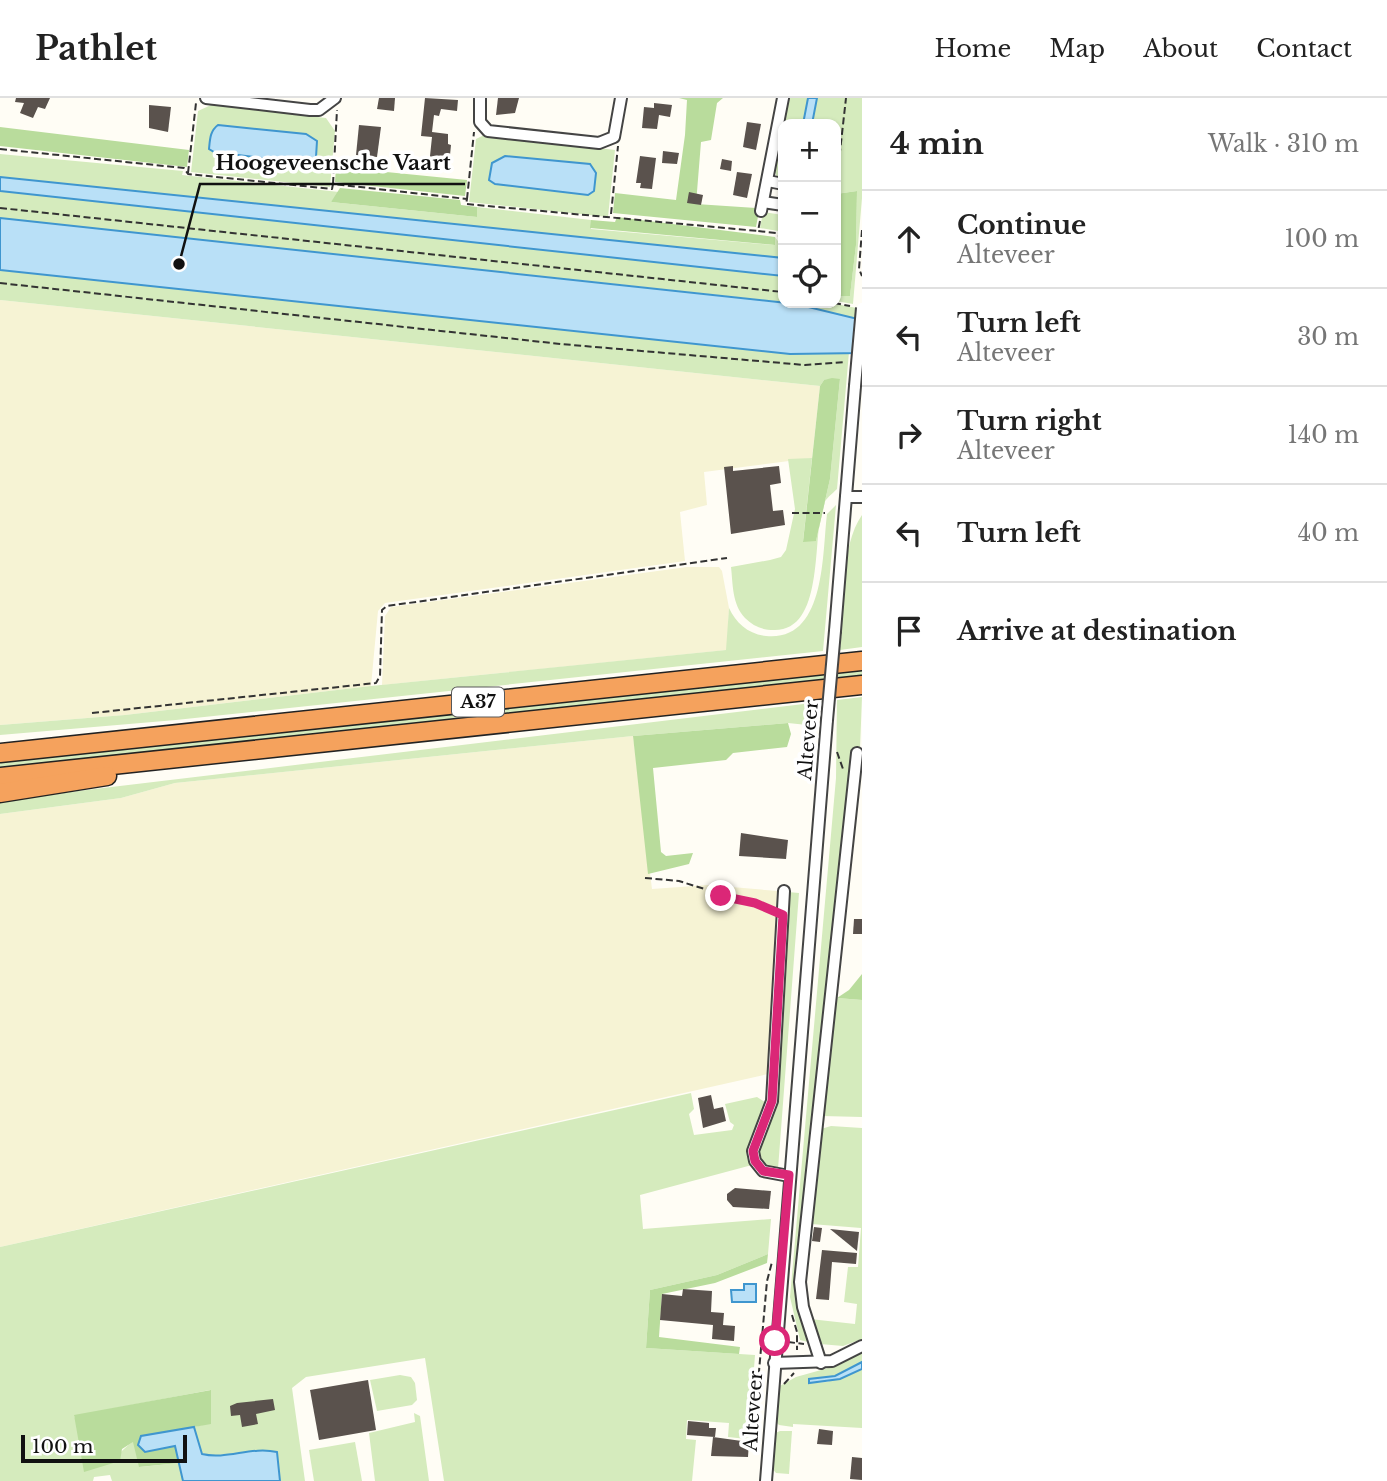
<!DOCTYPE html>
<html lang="en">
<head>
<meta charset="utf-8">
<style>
  body { margin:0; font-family:"Libre Baskerville",serif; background:#f2f2f2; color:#222 }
  .controls { position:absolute; right:21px; top:21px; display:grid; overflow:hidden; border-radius:14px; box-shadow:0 2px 5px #0004 }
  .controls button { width:63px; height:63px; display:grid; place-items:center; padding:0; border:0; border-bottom:2px solid #e0e0e0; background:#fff; color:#222; font:35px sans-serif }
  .scale { position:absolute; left:21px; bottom:18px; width:166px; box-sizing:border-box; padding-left:7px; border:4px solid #111; border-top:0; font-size:19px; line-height:24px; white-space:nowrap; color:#111; -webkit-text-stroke:5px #fff; paint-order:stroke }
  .stop { position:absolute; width:21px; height:21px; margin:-16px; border:5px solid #db2777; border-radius:50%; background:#fff }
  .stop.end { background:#db2777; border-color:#fff; box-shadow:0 2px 7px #0008 }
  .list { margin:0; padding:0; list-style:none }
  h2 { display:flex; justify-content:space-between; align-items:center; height:91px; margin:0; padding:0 28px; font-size:30px }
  h2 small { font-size:23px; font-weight:400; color:#767676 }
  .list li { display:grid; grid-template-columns:46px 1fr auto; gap:21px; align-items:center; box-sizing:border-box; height:98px; padding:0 28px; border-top:2px solid #e0e0e0 }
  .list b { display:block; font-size:26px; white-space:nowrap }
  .list p { margin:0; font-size:23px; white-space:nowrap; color:#767676 }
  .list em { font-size:23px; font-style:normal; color:#767676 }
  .icon { flex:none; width:38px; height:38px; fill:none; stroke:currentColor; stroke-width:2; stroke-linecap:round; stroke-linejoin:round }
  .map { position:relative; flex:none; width:862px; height:1383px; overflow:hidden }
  header { display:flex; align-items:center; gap:42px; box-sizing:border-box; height:98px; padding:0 35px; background:#fff; border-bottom:2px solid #e0e0e0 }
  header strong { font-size:33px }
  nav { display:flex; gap:38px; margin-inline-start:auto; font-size:24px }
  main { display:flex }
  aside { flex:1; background:#fff }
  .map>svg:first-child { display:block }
</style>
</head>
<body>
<header>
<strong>Pathlet</strong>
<nav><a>Home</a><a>Map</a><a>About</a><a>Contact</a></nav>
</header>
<main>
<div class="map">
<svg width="862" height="1383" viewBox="0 0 862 1383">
  <rect width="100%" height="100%" fill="#fffdf5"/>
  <!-- farmland -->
  <g fill="#f6f3d4">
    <path d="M0,202l820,86 -8,72 -108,14 3,33 -27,7 5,49 -300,42 -7,8 -7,75 -246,29 -125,10z"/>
    <path d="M687,469h32l3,4 7,37 -2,42 -345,35 3,-69 6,-9z"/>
    <path d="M633,638l19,153 56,-4 69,6 -9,183 -768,173v-433l121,-16 54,-15z"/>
  </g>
  <!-- green -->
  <g fill="#d5ebbd" fill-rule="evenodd">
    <path d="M788,0h20l-5,26h-20v56l-6,-3 -3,-7z"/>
    <path d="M817,0h45v100l-9,106 -17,-3v-5h14l6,-51 1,-54 -21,3v-70h-24z"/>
    <path d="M211,7l115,13 9,13 -5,56 -139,-15 7,-61z"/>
    <path d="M486,36l129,16 -7,67 -139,-15 7,-63zM505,58l84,8 7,9 -2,17 -105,-10 3,-17z"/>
    <path d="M0,56l183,17 -1,4 157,17 -8,10 146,15v-10l114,13v9l183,16 1,-8 8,11v10l-783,-81z"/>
    <path d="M0,93l783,85v26l-783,-84z"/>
    <path d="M763,114l20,3v21l-5,-5 -18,-3z"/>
    <path d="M0,172l790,84 31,-8 28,6 -12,137c-5,5 -11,9 -14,16 -11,32 2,126 -49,125 -12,0 -21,-4 -29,-12 -13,-14 -12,-33 -14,-51l39,-7 11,-3 5,-7 9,-41 -7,-50 24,-1 -9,83h13l14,-62 10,-100 -16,1 -4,6 -820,-86z"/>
    <path d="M787,205h44l31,6v11z"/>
    <path d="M836,407l-13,146 -647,69 -176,15v-10l125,-10 246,-29 355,-36 3,-42c7,15 19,26 37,28 60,6 56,-82 61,-122z"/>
    <path d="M862,417v132l-22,3c3,-39 0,-104 22,-135z"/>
    <path d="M862,570v8l-862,93v-10z"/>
    <path d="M862,599l-2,52 -62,519 14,75 -12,-3 -10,-43 46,-519 1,-78z"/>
    <path d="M820,604l-3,24 -29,-3 -155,13 -458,47 -54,15 -121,16v-12l78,-11z"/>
    <path d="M788,794l11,1 -21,276 -15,-3 -5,-14 14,-39z"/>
    <path d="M837,900l25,2v117l-40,-1z"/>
    <path d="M691,995l3,16 -5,5 5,21 38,-5 2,-5 -4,-3 -5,-18 32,-7 11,7 -16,61 -112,30 3,34 128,-10 -3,35 -51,21 -67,15 -4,58 109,7 -4,53 5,32 -28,-3 1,-14 -42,-3 -1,19 10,1 -4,41h-248l-19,-123 -119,19 -14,11 13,93h-25l-4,-29c-25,-6 -49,8 -74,1l-8,-26 17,-4 -1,-33 -136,26 24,51c15,-3 22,-17 36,-26l6,26 39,-4 4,18h-71l-2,-6 -16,2 -1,4h-93v-234z"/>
    <path d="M831,1028l31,2v211l-19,7 -23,-2 -10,-25 45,5 2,-20 -13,-2 4,-35h10l3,-39 -50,-4 10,-95z"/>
    <path d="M862,1254v10l-27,14 -26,3v4l18,-1 35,-13v59l-69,-4v3l-14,-2 -5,-5 4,-33 18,-10 43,-12z"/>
    <path d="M400,1277l11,2 4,6 2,17 -5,5 -35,6 -7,-31z"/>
    <path d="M414,1315l6,3 9,65h-54l-6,-48 46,-11z"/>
    <path d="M780,1333h12l-3,43 -13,-1 -4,-5 1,-34z"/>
    <path d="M355,1344l7,39h-48l-5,-31z"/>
  </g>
  <!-- forest -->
  <g fill="#b9dc9c">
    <path d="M679,0h44l-6,5 -6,37 -10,2 -5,62 60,4 3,3 -3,16 -143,-14 2,-20 61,7 9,-65 2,-35z"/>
    <path d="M0,29l189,23 -2,17 -187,-21z"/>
    <path d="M336,69l131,13 -2,16 -130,-14z"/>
    <path d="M340,90l120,12 1,5 16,2v10l-146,-15z"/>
    <path d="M857,93l-1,54 -6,51h-14v-102z"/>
    <path d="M617,119l158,20v8l-185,-17 1,-8 24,2z"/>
    <path d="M832,280l8,1 -10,100 -14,62 -13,1 17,-156 4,-6z"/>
    <path d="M788,625l3,11 -4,13 -54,6 -7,7 -73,8 8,84 5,4 27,-3 -4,11 -41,10 -15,-138z"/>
    <path d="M862,876v26l-25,-2 12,-8z"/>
    <path d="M768,1156l-1,9 -52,20 -53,11 -3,43 81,10 -1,7 -93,-6 4,-58 67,-15z"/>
    <path d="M211,1292v34l-39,7 -10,17 13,-2 4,17 -40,4 -6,-25 -11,7 -2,12 -36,11 -10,-57z"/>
  </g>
  <!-- water -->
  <g fill="#b9e0f7" stroke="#3f96cf" stroke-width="2">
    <path d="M808,0h9l-5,26h-9z"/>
    <path d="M218,27l88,9 11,7 -1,16 -6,7 -96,-12 -5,-3c1,-10 1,-18 9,-24z"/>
    <path d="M505,58l85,8 6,9 -2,18 -6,4 -93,-11 -6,-4 3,-17z"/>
    <path d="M0,79l783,81v18l-783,-85z"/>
    <path d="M0,120l796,86 66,16v33l-72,1 -790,-84z"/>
    <path d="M744,1186h12v18h-24l-1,-12h13z"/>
    <path d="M862,1264v7l-22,10 -31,4v-4l26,-3z"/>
    <path d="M194,1329l8,27c25,6 49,-8 75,-2l3,29h-97l-8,-35 -30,6 -7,-7 3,-9z"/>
  </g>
  <!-- building -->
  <g fill="#5a524d">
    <path d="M16,0h34l-5,11 -7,-2 -5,11 -13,-5 4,-10 -9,-1z"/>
    <path d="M379,0h16l-1,13 -17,-2z"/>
    <path d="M425,0l33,2 -1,11 -16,-2 -2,7 -5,-1 -2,17 16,2v10l3,1 -2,20 -17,-2 -2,-7 2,-19 -11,-1z"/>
    <path d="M498,0h21l-4,15 -19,2z"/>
    <path d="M654,5l18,2 -2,12 -11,-2 -2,14 -15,-1 2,-21 10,1z"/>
    <path d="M149,7l22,2 -3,25 -19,-4z"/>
    <path d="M747,24l14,2 -5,26 -13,-3z"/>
    <path d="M359,27l22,2 -4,30 -21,-2z"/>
    <path d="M663,53l16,2 -2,11 -15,-1z"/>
    <path d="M640,58l16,2 -4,31 -12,-1 1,-5h-5z"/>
    <path d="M722,61l10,2 -1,10 -11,-2z"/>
    <path d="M737,74l15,2 -5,24 -14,-3z"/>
    <path d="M689,94l14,3 -2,10 -14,-2z"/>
    <path d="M733,368v5l46,-5 2,17 -11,2 3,26 10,-1 2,15 -54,9 -7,-67z"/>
    <path d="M741,735l47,7 -2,19 -47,-3z"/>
    <path d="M854,821h8v15h-9z"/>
    <path d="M711,997l3,14 9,-2 3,14 -23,7 -5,-30z"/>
    <path d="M735,1090l36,3 -2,18 -36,-2 -6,-7v-6z"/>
    <path d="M814,1129l8,1 -2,14 -8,-1z"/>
    <path d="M830,1131l29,3 -2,19z"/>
    <path d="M822,1152l35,3 -1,11 -24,-2 -3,38 -13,-1z"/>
    <path d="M683,1191l29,2 -1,21 13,1 -1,12 12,1 -1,15 -22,-2 1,-14 -53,-5 2,-26 20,2z"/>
    <path d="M368,1282l8,50 -57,10 -9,-50z"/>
    <path d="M273,1301l2,11 -19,4 2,10 -16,3 -2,-12 -9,1 -1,-10 7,-3z"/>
    <path d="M688,1323l21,2v5h7l-1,9 -28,-2z"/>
    <path d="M819,1331l14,2 -1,14 -15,-1z"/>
    <path d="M713,1339l36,5 -1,15 -37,-1z"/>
    <path d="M852,1359l10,1v22l-12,-1z"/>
  </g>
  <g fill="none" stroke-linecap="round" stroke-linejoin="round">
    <!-- minor casing -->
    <g stroke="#444" stroke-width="14">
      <g id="minor">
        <path d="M206,0l104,12h9l16,-12"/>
        <path d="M480,0v24l8,9 111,12 15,-6 7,-39"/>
        <path d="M768,83l15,3"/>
        <path d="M763,104l20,3"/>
        <path d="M761,113l22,-113"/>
        <path d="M846,399h16"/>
        <path d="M835,533l20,-245"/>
        <path d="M784,793l-12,210 -19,50 2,10 8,10 26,5"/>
        <path d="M774,1265l58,-2 30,-15"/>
        <path d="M821,1265l-18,-56 -3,-25 57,-529"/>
        <path d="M766,1383l61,-761"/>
      </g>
    </g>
    <!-- highway casing -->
    <g stroke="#222" stroke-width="21">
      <g id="highway">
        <path d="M0,655l862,-92"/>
        <path d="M0,679l862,-92"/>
        <path d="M0,695l107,-17"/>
      </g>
    </g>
    <!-- path -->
    <g stroke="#333" stroke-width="2" stroke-dasharray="7 3.5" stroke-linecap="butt">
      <path d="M0,51l184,19 4,6 144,15 1,-5 134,15 -1,5 292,27"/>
      <path d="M188,75l8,-70"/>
      <path d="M333,86l4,-74"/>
      <path d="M836,89l10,-89"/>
      <path d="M467,101l7,-67"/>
      <path d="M0,110l783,84"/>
      <path d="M611,116l7,-68"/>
      <path d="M760,123l-2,10 18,2 7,7"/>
      <path d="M862,132l-3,39 3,7"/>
      <path d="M0,185l561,61 244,21 40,-3"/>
      <path d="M834,205l16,3"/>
      <path d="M792,415h33"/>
      <path d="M92,615l284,-30 4,-7 2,-66 5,-4 340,-48"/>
      <path d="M837,654l6,17"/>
      <path d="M645,780l34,3 93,29"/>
      <path d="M792,1217l5,17v18"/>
      <path d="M788,1244l16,2"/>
      <path d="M784,1286l10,-11"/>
      <path d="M759,1329l-3,-22 11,-124 5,-19"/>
    </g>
    <!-- minor -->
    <use href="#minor" stroke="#fff" stroke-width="10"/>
    <!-- highway -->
    <use href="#highway" stroke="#f5a25d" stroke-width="18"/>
    <!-- minor-bridge casing -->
    <g stroke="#444" stroke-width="14" stroke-linecap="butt">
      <g id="minor-bridge">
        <path d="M855,288l7,-78"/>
        <path d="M827,622l8,-89"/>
      </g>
    </g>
    <!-- minor-bridge -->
    <use href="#minor-bridge" stroke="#fff" stroke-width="10"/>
  </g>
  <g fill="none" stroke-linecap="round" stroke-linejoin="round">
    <!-- route -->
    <path stroke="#db2777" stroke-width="9" d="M721,798l34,7 28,12 -11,186 -19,50 2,10 8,10 26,4 -14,166"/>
  </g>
  <g text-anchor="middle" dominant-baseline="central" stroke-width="7" stroke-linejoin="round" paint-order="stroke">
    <!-- shield labels -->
    <rect fill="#fff" stroke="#585858" stroke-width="2" x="452" y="589.5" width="52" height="29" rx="5"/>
    <g font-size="18" font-weight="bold" fill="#111">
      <text x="478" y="604">A37</text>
    </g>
    <!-- street labels -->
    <g font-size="19" fill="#111" stroke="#fff">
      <text transform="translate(808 642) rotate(-85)">Alteveer</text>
      <text transform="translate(753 1313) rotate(-86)">Alteveer</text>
    </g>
  </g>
  <!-- callouts -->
  <path fill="none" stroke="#111" stroke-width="2.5" d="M179 166L200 86H465"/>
  <circle fill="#111" stroke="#fff" stroke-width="2.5" cx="179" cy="166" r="7"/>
  <g font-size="21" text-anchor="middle" font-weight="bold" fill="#111" stroke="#fff" stroke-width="7" stroke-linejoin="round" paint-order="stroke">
    <text x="333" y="72">Hoogeveensche Vaart</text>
  </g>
</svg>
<div class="controls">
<button>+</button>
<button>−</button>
<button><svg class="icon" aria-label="locate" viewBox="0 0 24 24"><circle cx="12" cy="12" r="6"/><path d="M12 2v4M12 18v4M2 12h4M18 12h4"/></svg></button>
</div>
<div class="scale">100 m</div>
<div class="stop" style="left:775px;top:1243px"></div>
<div class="stop end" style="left:721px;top:798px"></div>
</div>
<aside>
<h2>4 min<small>Walk · 310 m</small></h2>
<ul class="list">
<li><svg class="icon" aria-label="ahead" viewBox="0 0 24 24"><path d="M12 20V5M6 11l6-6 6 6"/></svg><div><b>Continue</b><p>Alteveer</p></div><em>100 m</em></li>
<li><svg class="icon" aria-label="left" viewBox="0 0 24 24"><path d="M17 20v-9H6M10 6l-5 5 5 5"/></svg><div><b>Turn left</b><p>Alteveer</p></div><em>30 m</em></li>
<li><svg class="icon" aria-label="right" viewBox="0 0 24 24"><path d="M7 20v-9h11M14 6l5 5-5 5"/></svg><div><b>Turn right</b><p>Alteveer</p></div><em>140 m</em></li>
<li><svg class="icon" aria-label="left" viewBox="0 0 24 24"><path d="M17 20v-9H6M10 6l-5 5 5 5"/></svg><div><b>Turn left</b></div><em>40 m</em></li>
<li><svg class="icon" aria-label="arrive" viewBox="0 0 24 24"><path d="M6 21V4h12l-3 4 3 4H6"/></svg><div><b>Arrive at destination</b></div></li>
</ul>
</aside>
</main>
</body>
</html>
